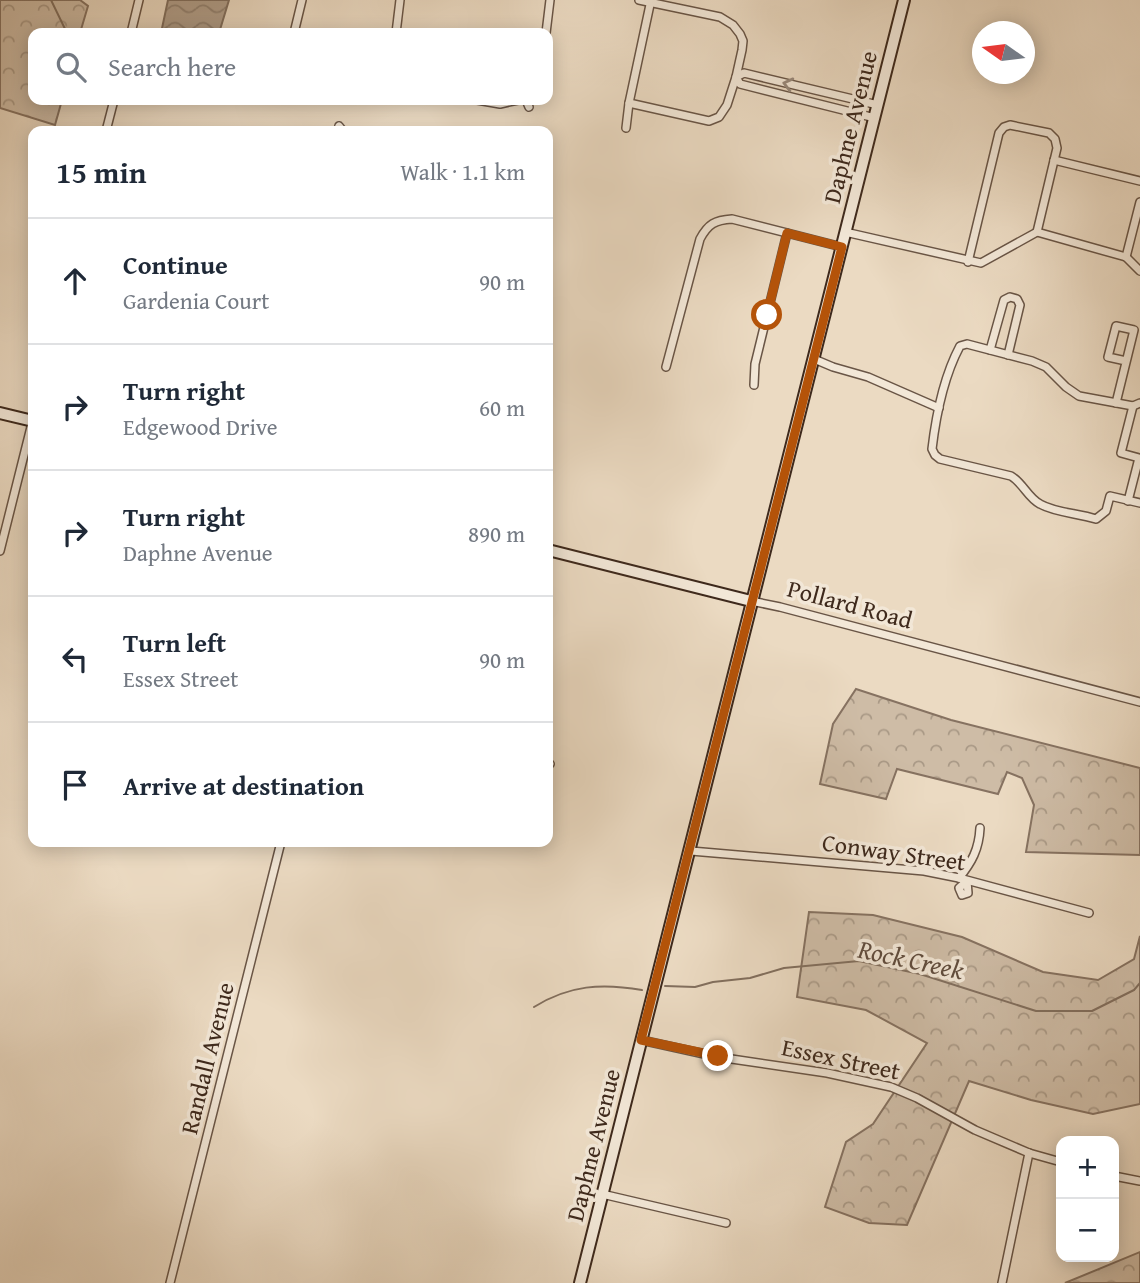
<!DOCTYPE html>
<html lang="en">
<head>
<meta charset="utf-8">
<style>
  body { margin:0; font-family:"Gentium Book Plus",serif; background:#f2f2f3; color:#1f2937 }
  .controls { position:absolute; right:21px; bottom:21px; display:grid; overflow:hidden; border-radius:14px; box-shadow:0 4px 18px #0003 }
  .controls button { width:63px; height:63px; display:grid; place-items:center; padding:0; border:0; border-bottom:2px solid #e0e1e3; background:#fff; color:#1f2937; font:35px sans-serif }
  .compass { position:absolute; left:972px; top:21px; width:63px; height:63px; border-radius:50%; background:#fff; box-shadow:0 4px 18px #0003; rotate:284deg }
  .stop { position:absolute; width:21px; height:21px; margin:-16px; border:5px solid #b45309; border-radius:50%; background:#fff }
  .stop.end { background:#b45309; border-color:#fff; box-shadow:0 2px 7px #0008 }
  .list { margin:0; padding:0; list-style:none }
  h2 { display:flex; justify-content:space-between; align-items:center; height:91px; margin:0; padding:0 28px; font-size:30px }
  h2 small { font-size:23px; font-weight:400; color:#747a83 }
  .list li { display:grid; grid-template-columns:46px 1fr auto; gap:21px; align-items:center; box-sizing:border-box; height:126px; padding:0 28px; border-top:2px solid #e0e1e3 }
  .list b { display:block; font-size:26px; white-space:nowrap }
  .list p { margin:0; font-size:23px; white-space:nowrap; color:#747a83 }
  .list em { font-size:23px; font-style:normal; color:#747a83 }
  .icon { flex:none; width:38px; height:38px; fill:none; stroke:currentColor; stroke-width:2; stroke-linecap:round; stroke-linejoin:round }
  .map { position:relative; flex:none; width:1140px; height:1283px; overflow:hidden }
  .search { position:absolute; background:#fff; box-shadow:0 4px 18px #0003; left:28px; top:28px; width:525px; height:77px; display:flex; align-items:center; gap:18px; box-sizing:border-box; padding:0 24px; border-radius:14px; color:#747a83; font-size:26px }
  .panel { position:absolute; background:#fff; box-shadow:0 4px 18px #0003; left:28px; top:126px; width:525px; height:721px; border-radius:14px }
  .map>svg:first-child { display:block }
</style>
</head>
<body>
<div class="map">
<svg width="1140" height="1283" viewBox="0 0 1140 1283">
  <defs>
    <pattern id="forest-crowns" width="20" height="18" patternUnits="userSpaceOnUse" patternTransform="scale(1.75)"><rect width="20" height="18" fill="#cebca6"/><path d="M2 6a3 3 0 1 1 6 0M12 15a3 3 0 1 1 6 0" fill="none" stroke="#a99986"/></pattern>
    <pattern id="water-waves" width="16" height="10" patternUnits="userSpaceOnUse" patternTransform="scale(1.75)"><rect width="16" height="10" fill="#b09e8a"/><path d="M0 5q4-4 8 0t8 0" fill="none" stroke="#918170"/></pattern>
  </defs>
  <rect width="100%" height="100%" fill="#ebdac2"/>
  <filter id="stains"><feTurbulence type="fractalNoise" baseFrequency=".00286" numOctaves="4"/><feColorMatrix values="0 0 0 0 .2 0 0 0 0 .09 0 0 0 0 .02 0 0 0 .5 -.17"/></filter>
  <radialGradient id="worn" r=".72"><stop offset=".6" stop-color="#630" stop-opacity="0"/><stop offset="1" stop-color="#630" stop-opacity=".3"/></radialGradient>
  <!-- forest -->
  <g fill="url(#forest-crowns)" stroke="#867261" stroke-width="2">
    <path d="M0,0h80l8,6 -8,27h-47v67h29l-7,25 -55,-17z"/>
    <path d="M856,689l95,31 189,48v87l-114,-3 8,-47 -12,-27 -15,-6 -9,22 -101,-25 -11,30 -66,-15 13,-60z"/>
    <path d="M809,912l64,3 89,22 81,35 55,8 36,-21 6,-23v168l-47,10 -62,-14 -62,-19 -62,144 -38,-2 -44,-16 21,-65 27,-18 54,-81 -61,-33 -69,-13z"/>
    <path d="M1140,1252v31h-75z"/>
  </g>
  <!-- water -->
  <path fill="url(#water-waves)" stroke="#826f5e" stroke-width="2" d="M168,0h61l-10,33h-58z"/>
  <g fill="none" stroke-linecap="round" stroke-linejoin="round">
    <!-- stream -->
    <g stroke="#826f5e" stroke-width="2">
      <path d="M51,0l16,33"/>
      <path d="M665,986l30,1 18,-5 37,-4 34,-10 75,-7 61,13 116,37h56l42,-21 6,-7"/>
      <path d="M534,1007c35,-22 68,-24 108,-17"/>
    </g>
    <!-- street casing -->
    <g stroke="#695546" stroke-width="10">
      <g id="street">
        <path d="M131,33l8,-33"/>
        <path d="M294,33l8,-33"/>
        <path d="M396,33l4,-33"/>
        <path d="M546,33l4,-33"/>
        <path d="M477,100l23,4 18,-4"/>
        <path d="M526,100l3,7"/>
        <path d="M629,103l80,18 10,-4 8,-12 9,-28 6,-27 1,-9 -3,-7 -7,-9 -13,-8 -81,-17"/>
        <path d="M875,118l-135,-34 -4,-7 8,-4 134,32"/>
        <path d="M339,126l4,5"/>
        <path d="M626,128l3,-25 22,-103"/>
        <path d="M106,131l8,-31"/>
        <path d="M1054,160l86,21"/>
        <path d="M845,232l136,31 56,-31 89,25 14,14"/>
        <path d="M1126,257l14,-55"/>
        <path d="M968,262l31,-129 5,-6 6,-2 39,8 6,6 2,9 -20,84"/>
        <path d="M990,350l14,-50 6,-3 7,2 3,6 -12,50"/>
        <path d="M814,359l19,8 35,10 71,31"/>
        <path d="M666,367l34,-128c8,-15 15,-19 32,-20l110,28"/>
        <path d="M754,385l1,-21 32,-131"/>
        <path d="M1116,403l18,-73 -18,-4 -8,31 18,4"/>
        <path d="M1133,406l-54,-10 -13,-9 -20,-20 -14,-6 -65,-17 -7,2c-16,30 -24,69 -28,103l3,6 5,4 71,17c12,7 17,22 29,28 16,9 38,9 56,15l10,-8 4,-15 30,7"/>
        <path d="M1128,501l11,-43 -18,-5 12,-47 7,-3"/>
        <path d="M0,551l33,-132"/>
        <path d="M751,601l29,6 360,95"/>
        <path d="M548,763l2,1"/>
        <path d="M691,851l233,20 35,7 130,35"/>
        <path d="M959,878c13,-16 20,-29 21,-50"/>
        <path d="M967,881l1,12 -6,2 -3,-7z"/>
        <path d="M641,1040l77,17 109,16 64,14 26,11 58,32 54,23 32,9"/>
        <path d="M1114,1176l26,5"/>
        <path d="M602,1194l124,29"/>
        <path d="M170,1283l111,-441"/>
        <path d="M1002,1283l27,-130"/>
      </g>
    </g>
    <!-- secondary casing -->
    <g stroke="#3e291c" stroke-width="14">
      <g id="secondary">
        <path d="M0,413l33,8"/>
        <path d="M548,550l203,51"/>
        <path d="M580,1283l324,-1283"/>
      </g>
    </g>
    <!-- street -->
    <use href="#street" stroke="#f2e7d7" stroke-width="7"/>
    <!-- secondary -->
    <use href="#secondary" stroke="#f2e7d7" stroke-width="10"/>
  </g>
  <!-- one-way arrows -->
  <defs><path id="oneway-chevron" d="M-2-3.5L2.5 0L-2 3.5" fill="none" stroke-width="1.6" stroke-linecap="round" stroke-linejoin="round" transform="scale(1.75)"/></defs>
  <use stroke="#98887a" href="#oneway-chevron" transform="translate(788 84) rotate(-166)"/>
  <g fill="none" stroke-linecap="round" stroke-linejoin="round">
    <!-- route -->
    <path stroke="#b45309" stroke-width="9" d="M718,1056l-77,-16 201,-793 -55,-14 -20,82"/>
  </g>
  <g text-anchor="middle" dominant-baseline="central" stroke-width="7" stroke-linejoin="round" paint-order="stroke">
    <!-- street labels -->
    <g font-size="24" fill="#3e291c" stroke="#f2e7d7">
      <text transform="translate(850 127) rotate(-76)">Daphne Avenue</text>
      <text transform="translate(850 604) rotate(15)">Pollard Road</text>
      <text transform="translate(894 852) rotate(8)">Conway Street</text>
      <text transform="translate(207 1058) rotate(-76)">Randall Avenue</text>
      <text transform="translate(841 1059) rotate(12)">Essex Street</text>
      <text transform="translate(593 1145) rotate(-76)">Daphne Avenue</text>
    </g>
    <!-- water labels -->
    <g font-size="26" font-style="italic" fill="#604c3d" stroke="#f2e7d7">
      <text transform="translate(911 959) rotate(12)">Rock Creek</text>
    </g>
  </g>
  <rect width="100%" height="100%" filter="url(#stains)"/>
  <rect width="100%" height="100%" fill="url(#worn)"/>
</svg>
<div class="controls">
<button>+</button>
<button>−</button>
</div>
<svg class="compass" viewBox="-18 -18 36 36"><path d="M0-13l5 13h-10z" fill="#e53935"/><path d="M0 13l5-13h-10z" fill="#747a83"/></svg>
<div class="stop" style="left:767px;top:315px"></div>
<div class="stop end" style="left:718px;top:1056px"></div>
<div class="search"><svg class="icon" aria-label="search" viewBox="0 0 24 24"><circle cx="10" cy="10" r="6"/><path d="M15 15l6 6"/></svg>Search here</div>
<section class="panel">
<h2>15 min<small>Walk · 1.1 km</small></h2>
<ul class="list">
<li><svg class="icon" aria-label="ahead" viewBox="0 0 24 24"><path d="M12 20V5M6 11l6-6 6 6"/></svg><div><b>Continue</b><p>Gardenia Court</p></div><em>90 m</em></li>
<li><svg class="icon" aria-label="right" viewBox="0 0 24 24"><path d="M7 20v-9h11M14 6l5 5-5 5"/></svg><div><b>Turn right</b><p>Edgewood Drive</p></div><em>60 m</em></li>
<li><svg class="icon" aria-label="right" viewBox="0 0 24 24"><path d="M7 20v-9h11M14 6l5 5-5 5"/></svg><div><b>Turn right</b><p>Daphne Avenue</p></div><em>890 m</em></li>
<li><svg class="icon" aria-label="left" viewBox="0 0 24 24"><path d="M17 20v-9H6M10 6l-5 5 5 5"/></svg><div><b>Turn left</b><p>Essex Street</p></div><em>90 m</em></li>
<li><svg class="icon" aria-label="arrive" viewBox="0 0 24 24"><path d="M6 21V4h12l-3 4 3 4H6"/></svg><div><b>Arrive at destination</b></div></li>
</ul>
</section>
</div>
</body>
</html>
